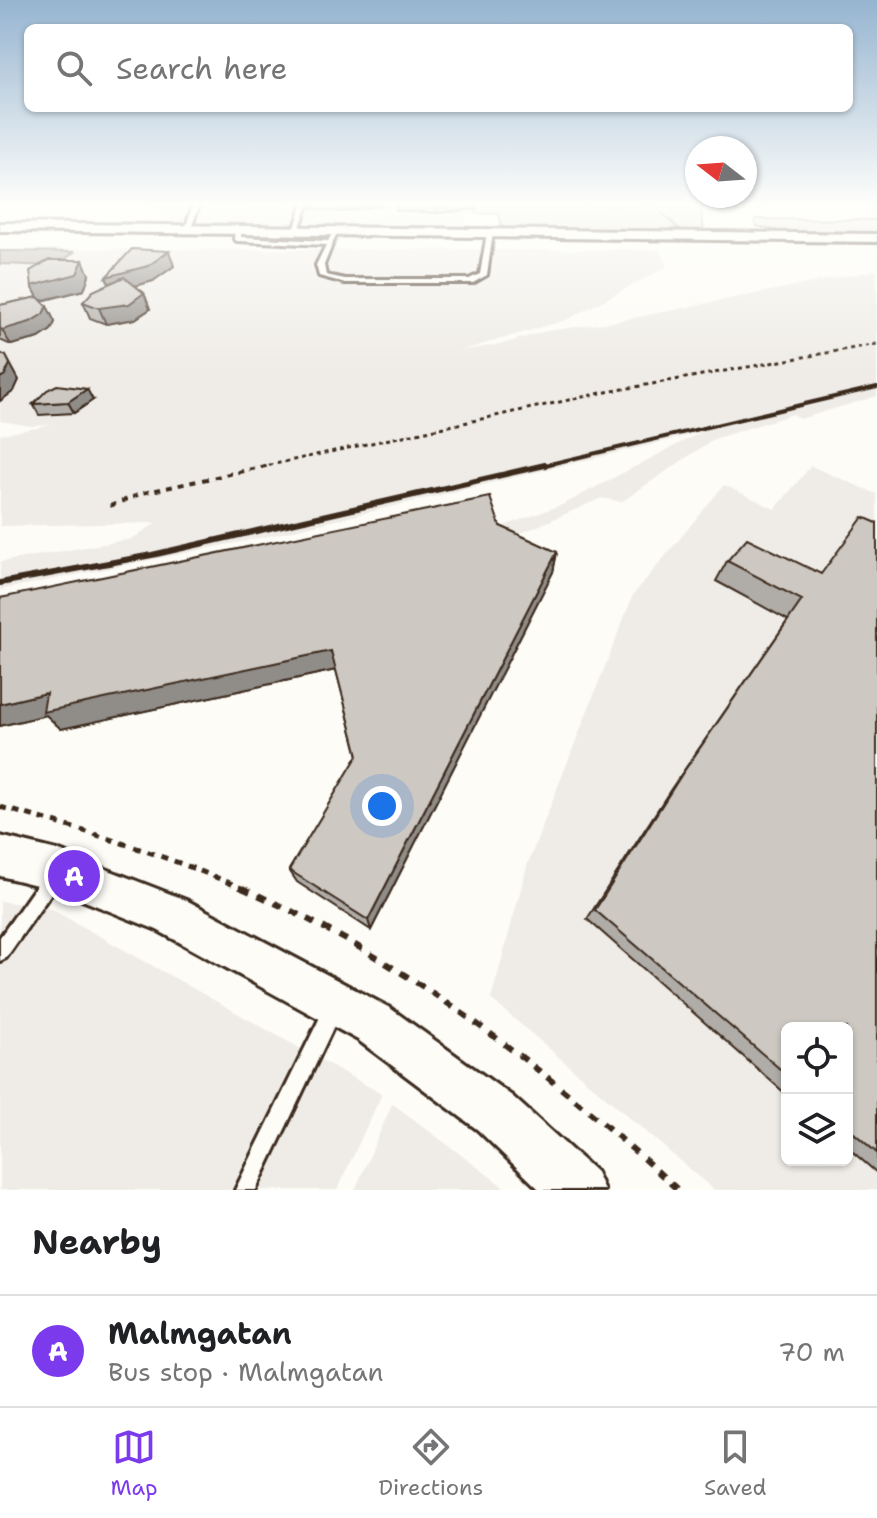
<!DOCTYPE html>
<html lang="en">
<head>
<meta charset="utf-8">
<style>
  body { margin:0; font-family:"Shantell Sans",sans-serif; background:#f6f6f6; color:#202124 }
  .controls { position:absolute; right:24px; bottom:24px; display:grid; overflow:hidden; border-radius:12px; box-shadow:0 2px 6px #0004 }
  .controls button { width:72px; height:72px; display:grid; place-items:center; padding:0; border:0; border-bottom:2px solid #e0e0e0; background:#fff; color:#202124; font:40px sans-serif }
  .compass { position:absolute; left:685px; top:136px; width:72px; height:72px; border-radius:50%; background:#fff; box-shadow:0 2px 6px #0004; rotate:287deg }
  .you { position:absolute; left:382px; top:806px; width:28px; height:28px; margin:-20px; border:6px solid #fff; border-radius:50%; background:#1a73e8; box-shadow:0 0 0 12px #1a73e833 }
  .badge { display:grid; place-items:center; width:52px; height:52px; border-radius:50%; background:#7c3aed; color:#fff; font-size:26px; font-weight:700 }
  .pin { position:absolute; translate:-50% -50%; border:4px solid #fff; box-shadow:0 2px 8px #0006 }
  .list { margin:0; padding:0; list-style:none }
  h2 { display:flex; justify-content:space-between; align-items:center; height:104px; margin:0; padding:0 32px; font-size:34px }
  h2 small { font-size:26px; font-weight:400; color:#757577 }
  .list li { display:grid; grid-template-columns:52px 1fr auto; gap:24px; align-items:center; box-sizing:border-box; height:112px; padding:0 32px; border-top:2px solid #e0e0e0 }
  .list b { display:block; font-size:30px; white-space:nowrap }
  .list p { margin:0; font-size:26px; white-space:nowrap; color:#757577 }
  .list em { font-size:26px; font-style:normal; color:#757577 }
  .icon { flex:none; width:44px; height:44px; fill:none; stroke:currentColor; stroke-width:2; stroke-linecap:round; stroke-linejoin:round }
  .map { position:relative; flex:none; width:877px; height:1190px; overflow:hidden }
  .search { position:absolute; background:#fff; box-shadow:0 2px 6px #0004; left:24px; right:24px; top:24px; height:88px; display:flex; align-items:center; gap:20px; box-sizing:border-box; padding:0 28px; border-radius:12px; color:#757577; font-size:30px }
  .sheet { height:216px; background:#fff }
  nav { display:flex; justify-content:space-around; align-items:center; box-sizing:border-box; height:112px; border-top:2px solid #e0e0e0; background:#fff; font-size:22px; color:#757577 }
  nav a { display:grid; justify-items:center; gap:4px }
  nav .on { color:#7c3aed }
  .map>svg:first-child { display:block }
</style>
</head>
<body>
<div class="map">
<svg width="877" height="1190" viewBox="0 0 877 1190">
  <rect width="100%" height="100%" fill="#fdfcf7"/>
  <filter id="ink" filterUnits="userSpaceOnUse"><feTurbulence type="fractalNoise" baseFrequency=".0125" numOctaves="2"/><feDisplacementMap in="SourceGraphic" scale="16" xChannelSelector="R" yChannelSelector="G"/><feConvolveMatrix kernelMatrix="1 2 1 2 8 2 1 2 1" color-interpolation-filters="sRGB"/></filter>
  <g filter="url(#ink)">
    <!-- built -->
    <g fill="#efece7" fill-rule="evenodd">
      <path d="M150,205h317l-2,23 -291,-4z"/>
      <path d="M0,249l660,1 7,17 -101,53 -106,31 46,-8 40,-12 66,-9 265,-52v126l-77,23 -7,-5 -79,25 -93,63 -19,-4 -99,43 -7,-12 68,-25 135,-71 -434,104 -265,53v-28l132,-23 24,-16 -156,3v-91l51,-10 -19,1 -32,-5z"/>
      <path d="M811,466l66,28v696h-163l-223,-191 37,-136 105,-268 91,-110 51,24zM787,1028h60v132h-60z"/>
      <path d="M0,901l51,8 331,185 -45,96h-337z"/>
      <path d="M392,1104h1l115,86h-153z"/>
    </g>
    <!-- green -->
    <g fill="#e1ded7" stroke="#8e847a" stroke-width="2">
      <path d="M476,205h224l4,26 -21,1 -21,-19 19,19h-178l-4,-18 -23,-1z"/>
      <path d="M755,219l122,1v13h-88l-33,-7z"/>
    </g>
    <!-- water -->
    <path fill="#bbb4ad" stroke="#887d74" stroke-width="2" d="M0,251l74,1c-19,19 -49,12 -74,12z"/>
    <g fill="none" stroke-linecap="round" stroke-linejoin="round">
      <!-- service casing -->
      <g stroke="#3b2a1e" stroke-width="6">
        <g id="service">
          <path d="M193,205h6l-8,24 -3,2 -3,-2z"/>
          <path d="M302,205h6l-9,25 -5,1z"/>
          <path d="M238,228l3,2v7l87,4 6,-11h4l-14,35 2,10 19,4h124l11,-5 7,-41 3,-2 3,2 -6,42 -14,8h-128l-26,-7 -3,-11 10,-20 -89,-4 -3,-2 1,-9z"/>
          <path d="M53,868l6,2 2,6 -2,6 -53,76 -6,3v-24l47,-67z"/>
          <path d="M333,1000l6,3 3,6 -86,181h-21l92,-187z"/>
        </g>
      </g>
      <!-- minor casing -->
      <g stroke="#3b2a1e" stroke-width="6">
        <path id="minor" d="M0,223l877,11v8l-877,-11z"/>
      </g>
      <!-- tertiary casing -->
      <g stroke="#3b2a1e" stroke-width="6">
        <path id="tertiary" d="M0,836l57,14 129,50 204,108 122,88 84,76 8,18h-64l-62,-60 -120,-90 -201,-110 -100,-40 -57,-14z"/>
      </g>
      <!-- path-far4 -->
      <path stroke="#3b2a1e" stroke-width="2" stroke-dasharray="4 4" stroke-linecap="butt" d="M732,205l-10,5 16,1 8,-6"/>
      <!-- path-far3 -->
      <path stroke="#3b2a1e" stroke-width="3" stroke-dasharray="4 4" stroke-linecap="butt" d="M261,467l340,-74 276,-49"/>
      <!-- path-far2 -->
      <path stroke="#3b2a1e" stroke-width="4" stroke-dasharray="6 6" stroke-linecap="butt" d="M110,506l33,-13 127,-28"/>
      <!-- path-far1 -->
      <path stroke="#3b2a1e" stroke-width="5" stroke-dasharray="7 7" stroke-linecap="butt" d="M0,807c85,23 166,48 246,83"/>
      <!-- path -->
      <path stroke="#3b2a1e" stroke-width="6" stroke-dasharray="9 9" stroke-linecap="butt" d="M242,888c165,72 304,181 436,302"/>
      <!-- service -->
      <use href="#service" fill="#fdfcf7" fill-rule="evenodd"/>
      <!-- minor -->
      <use href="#minor" fill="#fdfcf7" fill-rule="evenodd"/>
      <!-- tertiary -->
      <use href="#tertiary" fill="#fdfcf7" fill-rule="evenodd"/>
      <!-- rail-far1 -->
      <path stroke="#3b2a1e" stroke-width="4" d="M537,467l340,-80"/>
      <!-- rail -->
      <path stroke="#3b2a1e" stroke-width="6" d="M0,583l152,-28 393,-90"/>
    </g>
    <!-- wall -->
    <g fill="#b0aca7" stroke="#3b2a1e" stroke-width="2">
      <path d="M309,205h74l-42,7 -31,-4z"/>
      <path d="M396,205h81v4l-40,4 -41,-3z"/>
      <path d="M174,266l-21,15 -18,5 9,7 6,16 -15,10 -29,5 -16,-6 -7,-16z"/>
      <path d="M89,275l-5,15 -42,11 13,21 -4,8 -12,8 -28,7 -11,-5v-35l38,-8 -6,-11z"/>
      <path d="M93,400l-19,13 -35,2 -6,-11z"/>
      <path d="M877,523v650l-30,-26v-119h-60v67l-200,-176 84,-130 117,-169 -72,-39 11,-20 94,13z"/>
      <path d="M500,526l57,26 -4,20 -182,358 -74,-48 -8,-12 69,-114 -22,-86 -275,59 -15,-14 -46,11v-128z"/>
    </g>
    <!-- shaded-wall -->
    <g fill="#908c88" stroke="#3b2a1e" stroke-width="2">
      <path d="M340,205h43l-42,7z"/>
      <path d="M437,205h40v4l-40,4z"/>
      <path d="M169,251l5,15 -21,15 -40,11 -7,-15z"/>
      <path d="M83,260l6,15 -5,15 -44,11 -8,-15z"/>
      <path d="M144,293l6,16 -15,10 -29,5 -7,-16z"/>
      <path d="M47,306l8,16 -4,8 -12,8 -28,7 -9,-15z"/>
      <path d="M6,356l13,24 -5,11 -14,10v-23z"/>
      <path d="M87,389l6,11 -19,13 -6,-11z"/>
      <path d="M557,552l-4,20 -182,358 -3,-10z"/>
      <path d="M331,651l5,19 -275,59 -15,-14 -46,11v-22l46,-11z"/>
    </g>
    <!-- building -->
    <g fill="#cdc8c2" stroke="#3b2a1e" stroke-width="2">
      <path d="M132,249l37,2 -21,15 -42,11z"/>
      <path d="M49,260h34l-6,14 -45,12 -2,-15z"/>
      <path d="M124,277l20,16 -15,11 -30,4 -16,-6 10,-11z"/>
      <path d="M38,297l9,9 -4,8 -13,8 -28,8 -2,-2v-23z"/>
      <path d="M0,353l6,3 4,8 -5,11 -5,3z"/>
      <path d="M57,385l30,4 -19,13 -35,2 14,-14z"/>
      <path d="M490,497l10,29 57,26 -189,368 -79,-50 69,-115 -27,-104 -288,61 3,-19 -46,11v-106z"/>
      <path d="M863,517l14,6v630l-30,-26v-99h-60v47l-192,-165 87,-136 120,-174 -75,-39 20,-23 74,36z"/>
    </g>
  </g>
  <!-- sky -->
  <linearGradient id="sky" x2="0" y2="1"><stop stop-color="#96b4d0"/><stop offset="0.55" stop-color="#fefefb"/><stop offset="1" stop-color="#fefefb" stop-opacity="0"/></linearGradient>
  <rect width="877" height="371" fill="url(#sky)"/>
</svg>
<div class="controls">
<button><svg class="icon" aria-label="locate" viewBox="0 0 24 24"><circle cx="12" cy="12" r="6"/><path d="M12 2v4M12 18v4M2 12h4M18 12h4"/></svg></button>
<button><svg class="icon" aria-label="layers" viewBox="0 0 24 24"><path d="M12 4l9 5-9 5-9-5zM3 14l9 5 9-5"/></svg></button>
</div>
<svg class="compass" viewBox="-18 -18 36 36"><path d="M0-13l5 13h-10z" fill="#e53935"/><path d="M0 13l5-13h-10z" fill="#757577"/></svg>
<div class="you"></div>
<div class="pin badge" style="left:74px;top:876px">A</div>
<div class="search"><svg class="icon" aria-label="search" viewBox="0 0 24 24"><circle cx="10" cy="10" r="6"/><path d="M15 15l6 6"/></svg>Search here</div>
</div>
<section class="sheet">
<h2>Nearby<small></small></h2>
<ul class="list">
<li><span class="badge">A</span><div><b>Malmgatan</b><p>Bus stop · Malmgatan</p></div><em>70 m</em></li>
</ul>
</section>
<nav>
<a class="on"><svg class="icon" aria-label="map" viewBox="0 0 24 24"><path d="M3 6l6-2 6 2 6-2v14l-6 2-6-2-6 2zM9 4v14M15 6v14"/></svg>Map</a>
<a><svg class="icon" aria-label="directions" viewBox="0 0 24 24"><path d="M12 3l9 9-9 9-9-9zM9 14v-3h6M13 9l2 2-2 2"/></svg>Directions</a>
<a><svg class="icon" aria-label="saved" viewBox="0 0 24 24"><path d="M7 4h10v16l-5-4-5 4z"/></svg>Saved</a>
</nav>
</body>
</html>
